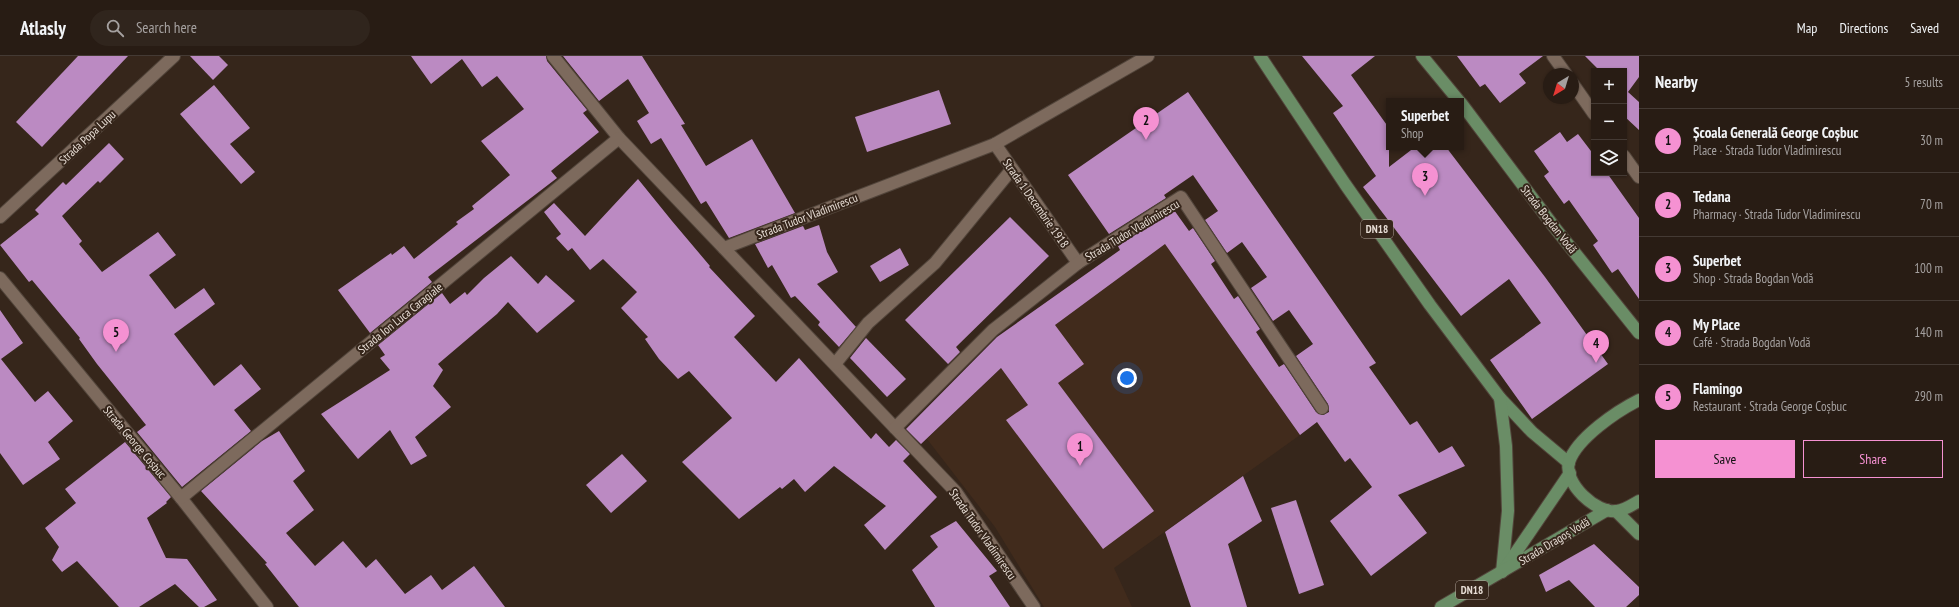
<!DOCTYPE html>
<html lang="en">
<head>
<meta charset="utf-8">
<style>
  body { margin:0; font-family:"PT Sans Narrow",sans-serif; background:#30251d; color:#f1f3f6 }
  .controls { position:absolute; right:12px; top:12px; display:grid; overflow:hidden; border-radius:0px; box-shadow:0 1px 3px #0004 }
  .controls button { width:36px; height:36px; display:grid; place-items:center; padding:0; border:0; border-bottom:1px solid #443a34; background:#281c14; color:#f1f3f6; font:20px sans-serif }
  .compass { position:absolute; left:1543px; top:12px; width:36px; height:36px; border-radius:50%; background:#281c14; box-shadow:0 1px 3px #0004; rotate:218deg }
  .you { position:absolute; left:1127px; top:322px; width:14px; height:14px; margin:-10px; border:3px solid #fff; border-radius:50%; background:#1a73e8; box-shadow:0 0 0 6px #1a73e833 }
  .badge { display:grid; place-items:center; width:26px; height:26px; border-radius:50%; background:#f591d2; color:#111; font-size:13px; font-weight:700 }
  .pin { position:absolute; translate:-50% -33px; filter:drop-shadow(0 1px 2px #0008) }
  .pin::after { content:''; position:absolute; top:21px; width:14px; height:12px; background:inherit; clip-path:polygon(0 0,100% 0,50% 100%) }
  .popup { position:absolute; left:1386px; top:42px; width:78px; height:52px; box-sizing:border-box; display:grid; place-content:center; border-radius:0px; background:#281c14; filter:drop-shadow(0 1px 3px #0005); font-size:13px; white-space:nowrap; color:#a5a1a0 }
  .popup b { font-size:15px; color:#f1f3f6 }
  .popup::after { content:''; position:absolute; left:50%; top:100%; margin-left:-8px; border:8px solid transparent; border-top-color:#281c14 }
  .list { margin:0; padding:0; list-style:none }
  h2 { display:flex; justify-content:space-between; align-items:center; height:52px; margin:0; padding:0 16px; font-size:17px }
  h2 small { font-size:13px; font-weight:400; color:#a5a1a0 }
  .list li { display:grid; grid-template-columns:26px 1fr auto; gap:12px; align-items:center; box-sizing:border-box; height:64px; padding:0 16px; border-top:1px solid #443a34 }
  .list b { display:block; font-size:15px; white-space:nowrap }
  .list p { margin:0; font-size:13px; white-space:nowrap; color:#a5a1a0 }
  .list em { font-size:13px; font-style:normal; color:#a5a1a0 }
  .actions { display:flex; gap:8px; padding:12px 16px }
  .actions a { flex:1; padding:9px 0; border:1px solid #f591d2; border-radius:0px; text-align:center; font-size:14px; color:#f591d2 }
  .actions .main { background:#f591d2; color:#111 }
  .icon { flex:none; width:22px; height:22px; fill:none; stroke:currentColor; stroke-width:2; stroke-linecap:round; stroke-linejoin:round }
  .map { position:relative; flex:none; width:1639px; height:551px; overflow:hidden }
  header { display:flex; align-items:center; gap:24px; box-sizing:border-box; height:56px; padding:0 20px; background:#281c14; border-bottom:1px solid #443a34 }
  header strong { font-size:19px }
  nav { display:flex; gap:22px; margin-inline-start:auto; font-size:14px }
  .search { width:280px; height:36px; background:#30251d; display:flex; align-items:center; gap:10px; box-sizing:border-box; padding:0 14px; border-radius:22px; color:#a5a1a0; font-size:15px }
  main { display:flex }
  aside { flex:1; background:#281c14 }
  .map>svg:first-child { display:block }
</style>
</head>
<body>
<header>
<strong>Atlasly</strong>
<div class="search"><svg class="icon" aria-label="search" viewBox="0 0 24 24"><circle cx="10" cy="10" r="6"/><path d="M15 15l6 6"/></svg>Search here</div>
<nav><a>Map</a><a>Directions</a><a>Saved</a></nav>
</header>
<main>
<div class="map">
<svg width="1639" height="551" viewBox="0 0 1639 551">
  <rect width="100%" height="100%" fill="#36261b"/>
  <!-- built -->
  <path fill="#412b1c" d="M1165,188l135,191 -186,133 18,39h-88l-49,-80 -68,-88 91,-87z"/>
  <!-- building -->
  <g fill="#bb8ac2">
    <path d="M78,0h50l-86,91 -26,-25z"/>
    <path d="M190,0h29l9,9 -15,15z"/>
    <path d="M411,0h135l1,5 40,49 -4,3 16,19 -48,39 6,7 -129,99 4,5 -62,51 -32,-43 53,-37 1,2 12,-9 10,13 44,-35 -2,-2 18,-13 -2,-3 38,-31 -29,-34 43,-32 -27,-33 -15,11 -20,-28 -31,25z"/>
    <path d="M563,0h79l43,68 -4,1 25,41 46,-27 43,74 -66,25 -23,-37 -5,3 -40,-66 -10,6 -14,-23 12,-8 -21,-34 -29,22z"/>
    <path d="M1302,0h73l-24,19 38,53v39l26,-20h31l99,130 63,87 -76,55 -42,-59 51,-37 -32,-44 -48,37 -98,-129 13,-11 -43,-63 10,-7z"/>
    <path d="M1457,0h86l-24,18 7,9 -26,20 -15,-19 -5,3z"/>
    <path d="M1585,0h54v21l-11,15 11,10v28l-15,-14v-45h-24z"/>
    <path d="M214,29l36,43 -20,16 25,28 -14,12 -61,-70z"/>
    <path d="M939,34l12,34 -84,28 -12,-35z"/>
    <path d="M1188,36l188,271 -7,4 41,58 7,-4 22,32 13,-7 13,20 -67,29 29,38 -56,43 -41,-55 42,-34 -22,-29 -5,4 -28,-40 -17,13 -135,-191 -110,81 29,39 -26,19 96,128 -51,38 -97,-129 22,-15 -27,-37 -80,76 -15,-15 91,-92 123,-87 -2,-4 56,-36 15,21 4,-3 22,33 -4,3 23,35 4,-3 22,33 -4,3 23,35 5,-3 32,48 7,3 6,-3 -1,-8 -32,-48 17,-12 -24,-34 -16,11 -22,-33 16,-11 -25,-35 -15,11 -22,-33 13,-9 -25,-36 -29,20 2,3 -57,36 -41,-59z"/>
    <path d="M1560,76l7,10 11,-8 16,21v18h13l32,45v81l-21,-30 -6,4 -19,-28 5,-4 -29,-41 -5,4 -20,-28 5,-4 -15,-21z"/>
    <path d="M109,87l15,16 -24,24 -2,-2 -36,35 20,25 -3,3 23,28 56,-40 18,23 -27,20 26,34 29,-21 11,16 -41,30 40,52 27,-22 20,25 -27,21 17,21 -69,56 -45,-55 9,-7 -49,-61 -18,-25 1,-1 -48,-58 -3,2 -29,-37 39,-31 -4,-4 28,-28 3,3z"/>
    <path d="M638,123l34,42 38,45 -1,1 46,49 -21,21 42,45 23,-24 72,81 5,-6 13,14 7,-7 14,14 -7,7 34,36 -52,53 -21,-25 22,-19 -52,-40 -29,26 -11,-13 -12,10 -2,-2 -41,32 -57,-57 50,-44 -43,-47 -11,8 -19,-20 -14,-20 3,-2 -27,-29 16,-16 -34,-33 -13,11 -18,-22 -4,3 -12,-13 5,-4 -17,-22 10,-9 31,33z"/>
    <path d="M1010,161l39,39 -93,91 4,5 -12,12 -43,-44z"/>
    <path d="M819,169l8,27 11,20 -21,12 39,43 -17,20 -21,-22 2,-3 -25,-26 -4,2 -19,-33 -4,3 -13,-24 48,-18 2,4z"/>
    <path d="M900,192l9,17 -29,17 -10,-16z"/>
    <path d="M511,200l27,28 8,-9 29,26 -38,32 -29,-31 -11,12 -59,50 5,6 -10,16 18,21 -36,30 12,19 -16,9 -21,-35 -32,29 -37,-45 69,-44 -10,-12 5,-3 -7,-10 64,-52 8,11 15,-12 2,3 17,-17z"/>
    <path d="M0,254l23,33 -22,16 34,43 13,-11 25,30 -25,21 12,17 -37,26 -23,-32z"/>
    <path d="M866,282l40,41 -19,18 -37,-39z"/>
    <path d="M279,375l26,40 -12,10 21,29 -28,23 29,33 28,-25 23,27 10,-9 29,35 26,-19 11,15 32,-24 31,41h-206l-34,-43 2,-1 -66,-72 61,-50z"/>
    <path d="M125,386l46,55 -5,5 1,1 -20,15 19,40 21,1 30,41 -13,7h-5l-24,-23 -36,23h-20l-42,-46 -15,11 -10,-12 7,-13 -14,-19 31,-25 -11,-14z"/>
    <path d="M622,398l25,27 -36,32 -25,-28z"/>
    <path d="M1243,420l19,45 -34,23 19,63h-56l-26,-75z"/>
    <path d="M1296,444l28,85 -25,9 -28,-86z"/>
    <path d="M956,465l41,50 -8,5 21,31h-75l-23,-37 26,-23 -8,-11z"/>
    <path d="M1594,488l45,43v8l-13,12h-31l-26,-27 -23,12 -7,-17z"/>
  </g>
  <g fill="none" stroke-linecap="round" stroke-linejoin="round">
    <!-- minor casing -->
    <g stroke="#52453b" stroke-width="14">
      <g id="minor">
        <path d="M553,0l66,82 337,354 78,115"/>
        <path d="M1553,0l13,18"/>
        <path d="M1573,28l21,30"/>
        <path d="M995,88l83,119"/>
        <path d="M1624,100l15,21"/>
        <path d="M0,161l174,-161"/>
        <path d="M724,192l271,-104 153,-88"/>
        <path d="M0,222l181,220 86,109"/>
        <path d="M835,308l33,-41 67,-60 77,-94"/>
        <path d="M895,372l98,-98 85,-67 103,-66 141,211"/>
        <path d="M181,442l438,-360"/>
      </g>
    </g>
    <!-- major casing -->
    <g stroke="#52453b" stroke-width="14">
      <g id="major">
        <path d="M1260,0l85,128 85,121 70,93 32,34 37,31"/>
        <path d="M1422,0l37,45"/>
        <path d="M1461,47l94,125 84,105"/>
        <path d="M1500,342l6,48 2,65 -6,61"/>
        <path d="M1639,344c-22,11 -62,38 -70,62 -6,21 27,52 48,49 8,-1 15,-6 22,-10"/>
        <path d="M1616,455l23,23"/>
        <path d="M1504,514l66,-97"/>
        <path d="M1441,551l166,-97"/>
      </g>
    </g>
    <!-- minor -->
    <use href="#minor" stroke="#7d6a5d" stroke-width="12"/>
    <!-- major -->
    <use href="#major" stroke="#6a8d66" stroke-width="12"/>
  </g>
  <g text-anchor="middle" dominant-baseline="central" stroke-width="4" stroke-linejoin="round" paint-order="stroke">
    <!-- shield labels -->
    <g fill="#36261b" stroke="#b2a69d" stroke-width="1">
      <rect x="1361" y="164" width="32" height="18" rx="3"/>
      <rect x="1456" y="525" width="32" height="18" rx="3"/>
    </g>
    <g font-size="11" font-weight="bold" fill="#e7ddd5">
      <text x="1377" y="173">DN18</text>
      <text x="1472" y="534">DN18</text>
    </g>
    <!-- street labels -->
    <g font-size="12" fill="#e7ddd5" stroke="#36261b">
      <text transform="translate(87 81) rotate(-43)">Strada Popa Lupu</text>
      <text transform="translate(1036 147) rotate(55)">Strada 1 Decembrie 1918</text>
      <text transform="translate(807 160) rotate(-21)">Strada Tudor Vladimirescu</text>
      <text transform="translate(1549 163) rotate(52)">Strada Bogdan Vodă</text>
      <text transform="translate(1132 174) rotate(-31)">Strada Tudor Vladimirescu</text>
      <text transform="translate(400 262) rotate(-39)">Strada Ion Luca Caragiale</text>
      <text transform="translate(135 386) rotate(50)">Strada George Coșbuc</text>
      <text transform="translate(983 478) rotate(55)">Strada Tudor Vladimirescu</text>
      <text transform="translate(1554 485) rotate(-31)">Strada Dragoș Vodă</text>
    </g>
  </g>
</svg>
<div class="controls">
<button>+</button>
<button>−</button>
<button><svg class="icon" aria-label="layers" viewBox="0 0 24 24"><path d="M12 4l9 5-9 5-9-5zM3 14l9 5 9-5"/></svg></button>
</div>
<svg class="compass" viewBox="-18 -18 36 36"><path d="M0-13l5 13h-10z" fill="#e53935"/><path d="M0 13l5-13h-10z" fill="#a5a1a0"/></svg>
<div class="you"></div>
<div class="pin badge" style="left:1080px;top:410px">1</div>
<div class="pin badge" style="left:1146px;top:84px">2</div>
<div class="pin badge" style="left:1425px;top:140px">3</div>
<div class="popup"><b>Superbet</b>Shop</div>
<div class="pin badge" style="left:1596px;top:307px">4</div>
<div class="pin badge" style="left:116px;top:296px">5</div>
</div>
<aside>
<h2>Nearby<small>5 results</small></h2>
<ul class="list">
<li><span class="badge">1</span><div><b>Școala Generală George Coșbuc</b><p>Place · Strada Tudor Vladimirescu</p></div><em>30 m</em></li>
<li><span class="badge">2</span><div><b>Tedana</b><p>Pharmacy · Strada Tudor Vladimirescu</p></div><em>70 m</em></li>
<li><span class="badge">3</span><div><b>Superbet</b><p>Shop · Strada Bogdan Vodă</p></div><em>100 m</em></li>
<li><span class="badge">4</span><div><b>My Place</b><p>Café · Strada Bogdan Vodă</p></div><em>140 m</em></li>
<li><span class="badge">5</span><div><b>Flamingo</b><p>Restaurant · Strada George Coșbuc</p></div><em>290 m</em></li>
</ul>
<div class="actions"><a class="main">Save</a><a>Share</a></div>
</aside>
</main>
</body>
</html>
